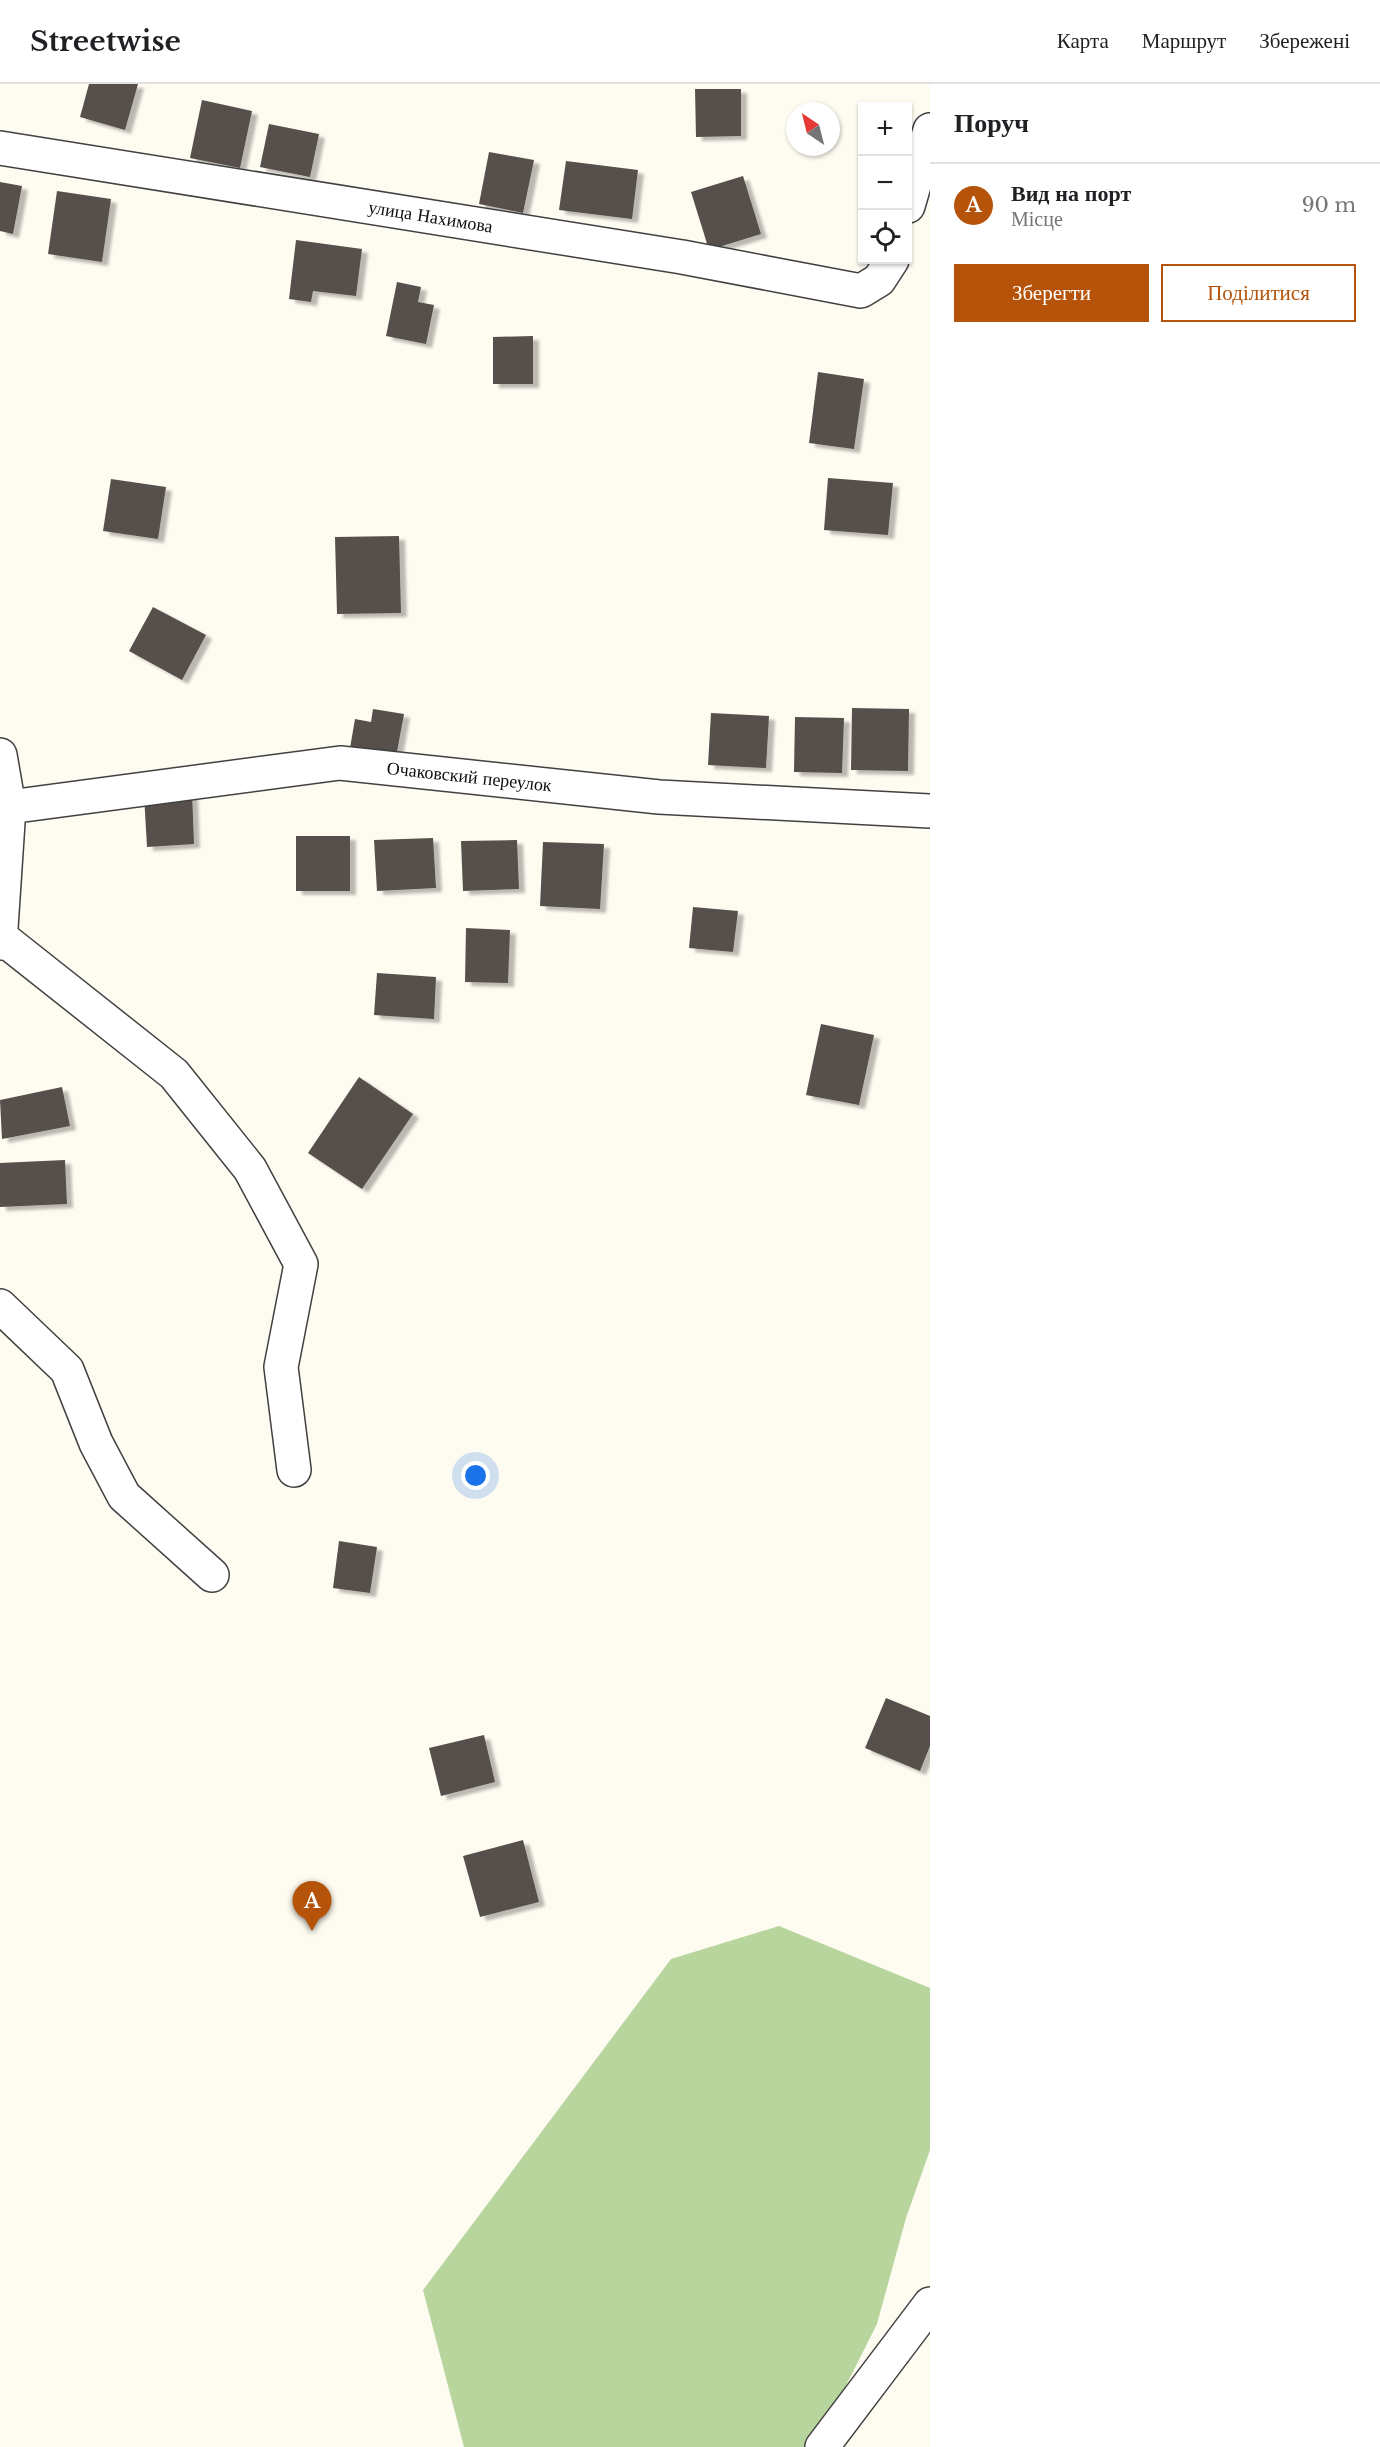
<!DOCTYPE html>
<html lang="uk">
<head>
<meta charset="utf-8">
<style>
  body { margin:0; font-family:"Libre Baskerville",serif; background:#f2f2f2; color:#202124 }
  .controls { position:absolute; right:18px; top:18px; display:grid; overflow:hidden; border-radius:0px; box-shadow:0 2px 4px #0004 }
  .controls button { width:54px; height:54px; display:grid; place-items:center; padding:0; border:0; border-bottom:2px solid #e0e0e0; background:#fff; color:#202124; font:30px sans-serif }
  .compass { position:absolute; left:786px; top:18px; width:54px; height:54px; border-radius:50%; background:#fff; box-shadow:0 2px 4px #0004; rotate:325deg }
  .you { position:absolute; left:476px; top:1392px; width:21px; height:21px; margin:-15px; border:4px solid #fff; border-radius:50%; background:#1a73e8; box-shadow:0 0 0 9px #1a73e833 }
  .badge { display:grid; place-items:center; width:39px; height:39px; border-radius:50%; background:#b45309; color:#fff; font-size:20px; font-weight:700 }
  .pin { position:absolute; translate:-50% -50px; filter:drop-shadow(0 2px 3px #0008) }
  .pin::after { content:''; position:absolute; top:32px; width:21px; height:18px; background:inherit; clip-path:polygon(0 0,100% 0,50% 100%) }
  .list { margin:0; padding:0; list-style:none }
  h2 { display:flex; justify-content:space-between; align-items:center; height:78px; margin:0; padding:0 24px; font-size:26px }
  h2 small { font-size:20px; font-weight:400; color:#757577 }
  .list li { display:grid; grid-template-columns:39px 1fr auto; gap:18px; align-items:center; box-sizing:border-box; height:84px; padding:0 24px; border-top:2px solid #e0e0e0 }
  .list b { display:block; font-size:22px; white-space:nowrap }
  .list p { margin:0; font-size:20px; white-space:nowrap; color:#757577 }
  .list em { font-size:20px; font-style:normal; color:#757577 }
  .actions { display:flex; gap:12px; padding:18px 24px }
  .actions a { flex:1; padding:14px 0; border:2px solid #b45309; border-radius:0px; text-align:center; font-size:21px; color:#b45309 }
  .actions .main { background:#b45309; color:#fff }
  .icon { flex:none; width:33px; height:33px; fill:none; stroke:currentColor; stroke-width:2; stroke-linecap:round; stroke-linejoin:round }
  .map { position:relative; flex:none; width:930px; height:2363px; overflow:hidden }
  header { display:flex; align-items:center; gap:36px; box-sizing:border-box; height:84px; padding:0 30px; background:#fff; border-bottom:2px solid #e0e0e0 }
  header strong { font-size:28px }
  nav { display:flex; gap:33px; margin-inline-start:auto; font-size:21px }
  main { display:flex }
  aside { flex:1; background:#fff }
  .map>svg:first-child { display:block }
</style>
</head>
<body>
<header>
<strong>Streetwise</strong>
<nav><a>Карта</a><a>Маршрут</a><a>Збережені</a></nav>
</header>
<main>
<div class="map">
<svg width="930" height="2363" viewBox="0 0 930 2363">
  <defs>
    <filter id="shadow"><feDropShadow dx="6" dy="4" stdDeviation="1.5" flood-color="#0004"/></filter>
  </defs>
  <rect width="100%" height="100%" fill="#fefbf1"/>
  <!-- forest -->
  <path fill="#b8d59e" d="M779,1842l151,62v162l-24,68 -29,106 -62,123h-351l-41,-157 248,-331z"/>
  <!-- building -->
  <g fill="#564f4b" filter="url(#shadow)">
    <path d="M89,0h49l-13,46 -45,-13z"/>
    <path d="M695,5h46v47l-45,1z"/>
    <path d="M202,16l50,11 -12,57 -50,-10z"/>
    <path d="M269,40l50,10 -9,43 -50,-10z"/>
    <path d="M489,68l45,8 -11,53 -44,-9z"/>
    <path d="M566,77l72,9 -6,49 -73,-9z"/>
    <path d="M743,92l18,58 -52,16 -18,-58z"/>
    <path d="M0,98l22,4 -9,48 -13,-3z"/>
    <path d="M57,107l54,8 -9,63 -54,-8z"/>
    <path d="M296,156l66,9 -6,47 -43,-5 -2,11 -22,-3z"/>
    <path d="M397,198l24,5 -3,15 16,3 -8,39 -40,-8z"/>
    <path d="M533,252v48h-40v-47z"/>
    <path d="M818,288l46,7 -10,70 -45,-6z"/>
    <path d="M828,394l65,5 -5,52 -64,-5z"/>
    <path d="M111,395l55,8 -8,52 -55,-8z"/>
    <path d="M399,452l2,77 -64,1 -2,-77z"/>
    <path d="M153,523l53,28 -24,45 -53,-29z"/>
    <path d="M852,624l57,1 -1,62 -57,-1z"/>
    <path d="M373,625l31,5 -8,43 -46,-9 5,-29 16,3z"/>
    <path d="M711,629l58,3 -3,52 -58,-3z"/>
    <path d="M795,633l49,1 -2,55 -48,-1z"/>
    <path d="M192,708l2,52 -47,3 -3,-52z"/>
    <rect x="296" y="752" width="54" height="55"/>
    <path d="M433,754l3,50 -59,3 -3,-51z"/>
    <path d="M517,756l2,49 -56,2 -2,-50z"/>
    <path d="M543,758l61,2 -4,65 -60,-3z"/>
    <path d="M693,823l45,4 -5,41 -44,-4z"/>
    <path d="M466,844l44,2 -2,53 -43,-1z"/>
    <path d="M377,889l59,4 -2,42 -60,-4z"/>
    <path d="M821,940l53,11 -15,70 -53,-10z"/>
    <path d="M359,993l54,37 -51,75 -54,-36z"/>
    <path d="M62,1003l8,39 -68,13 -2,-39z"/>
    <path d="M65,1076l2,44 -67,3v-44z"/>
    <path d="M339,1457l38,6 -7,46 -37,-5z"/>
    <path d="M886,1614l44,18v30l-10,25 -55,-23z"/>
    <path d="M484,1651l11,47 -54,14 -12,-48z"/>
    <path d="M523,1756l16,62 -59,15 -17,-61z"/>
  </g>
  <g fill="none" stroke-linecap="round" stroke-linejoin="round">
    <!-- minor casing -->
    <g stroke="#414141" stroke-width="36">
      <g id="minor">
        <path id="s1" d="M0,64l682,109 179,34 18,-11 13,-20"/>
        <path d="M908,122l22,-76"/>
        <path d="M0,671l9,52 -9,136"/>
        <path id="s2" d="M9,723l331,-44 319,34 271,14"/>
        <path d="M1,853l173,137 76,95 51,95 -20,103 13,103"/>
        <path d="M0,1222l67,64 29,73 28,53 88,79"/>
        <path d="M822,2363l108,-143"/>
      </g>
    </g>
    <!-- minor -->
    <use href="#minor" stroke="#fff" stroke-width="33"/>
  </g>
  <g text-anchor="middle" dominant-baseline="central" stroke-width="6" stroke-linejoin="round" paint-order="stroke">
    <!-- street labels -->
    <g font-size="18" fill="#0e0e0e" stroke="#fff">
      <text stroke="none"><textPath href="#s1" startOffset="436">улица Нахимова</textPath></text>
      <text stroke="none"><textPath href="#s2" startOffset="464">Очаковский переулок</textPath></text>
    </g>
  </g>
</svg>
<div class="controls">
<button>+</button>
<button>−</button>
<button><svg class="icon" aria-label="locate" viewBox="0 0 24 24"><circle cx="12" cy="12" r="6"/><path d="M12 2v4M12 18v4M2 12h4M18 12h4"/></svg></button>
</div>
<svg class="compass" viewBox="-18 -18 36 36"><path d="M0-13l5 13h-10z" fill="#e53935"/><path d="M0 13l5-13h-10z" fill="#757577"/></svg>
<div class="you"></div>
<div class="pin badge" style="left:312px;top:1847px">A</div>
</div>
<aside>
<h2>Поруч<small></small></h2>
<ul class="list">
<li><span class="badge">A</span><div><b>Вид на порт</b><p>Місце</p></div><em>90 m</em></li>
</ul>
<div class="actions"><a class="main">Зберегти</a><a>Поділитися</a></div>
</aside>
</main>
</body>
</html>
